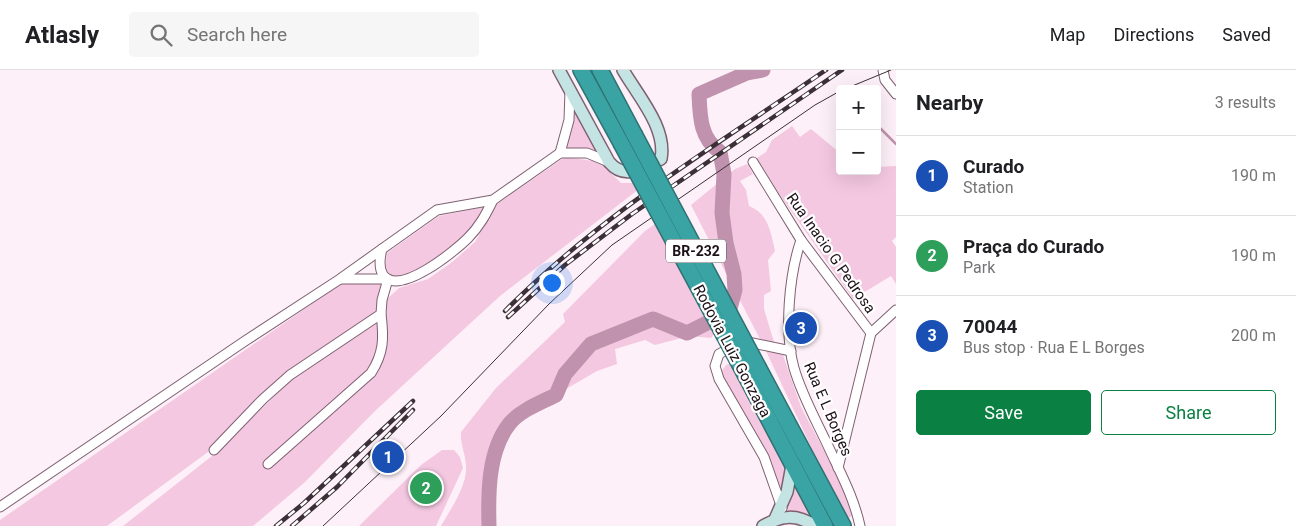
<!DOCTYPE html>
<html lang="en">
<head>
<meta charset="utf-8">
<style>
  body { margin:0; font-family:Roboto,sans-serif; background:#f6f6f6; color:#202124 }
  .controls { position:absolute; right:15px; top:15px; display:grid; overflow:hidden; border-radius:5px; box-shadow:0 5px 20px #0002 }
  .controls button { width:45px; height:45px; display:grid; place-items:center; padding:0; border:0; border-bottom:1px solid #e0e0e0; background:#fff; color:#202124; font:25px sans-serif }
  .you { position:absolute; left:551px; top:212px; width:18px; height:18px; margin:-12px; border:4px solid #fff; border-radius:50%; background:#1a73e8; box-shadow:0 0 0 8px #1a73e833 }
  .badge { display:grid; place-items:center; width:32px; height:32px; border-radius:50%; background:#0b8043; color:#fff; font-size:16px; font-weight:700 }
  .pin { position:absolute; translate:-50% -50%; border:2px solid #fff; box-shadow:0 1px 5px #0006 }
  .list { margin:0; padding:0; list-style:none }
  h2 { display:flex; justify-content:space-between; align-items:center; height:65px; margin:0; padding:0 20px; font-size:21px }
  h2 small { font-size:16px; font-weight:400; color:#757577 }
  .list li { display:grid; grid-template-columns:32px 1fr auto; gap:15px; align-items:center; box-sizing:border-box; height:80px; padding:0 20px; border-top:1px solid #e0e0e0 }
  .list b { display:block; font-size:19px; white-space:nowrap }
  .list p { margin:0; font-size:16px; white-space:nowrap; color:#757577 }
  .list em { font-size:16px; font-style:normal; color:#757577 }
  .actions { display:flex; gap:10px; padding:15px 20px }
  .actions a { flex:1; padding:11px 0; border:1px solid #0b8043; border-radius:5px; text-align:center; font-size:18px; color:#0b8043 }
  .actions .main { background:#0b8043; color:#fff }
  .icon { flex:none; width:28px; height:28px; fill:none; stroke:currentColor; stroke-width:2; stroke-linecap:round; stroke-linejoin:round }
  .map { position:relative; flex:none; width:896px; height:456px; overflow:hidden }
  header { display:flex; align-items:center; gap:30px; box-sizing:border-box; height:70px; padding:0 25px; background:#fff; border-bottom:1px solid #e0e0e0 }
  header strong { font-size:24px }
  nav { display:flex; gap:28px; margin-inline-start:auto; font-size:18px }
  .search { width:350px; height:45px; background:#f6f6f6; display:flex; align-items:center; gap:12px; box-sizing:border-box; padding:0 18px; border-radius:5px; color:#757577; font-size:19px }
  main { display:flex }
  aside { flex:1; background:#fff }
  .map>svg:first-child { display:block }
</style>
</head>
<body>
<header>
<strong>Atlasly</strong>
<div class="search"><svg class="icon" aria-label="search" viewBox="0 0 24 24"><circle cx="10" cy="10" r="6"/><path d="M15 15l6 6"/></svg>Search here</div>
<nav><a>Map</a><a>Directions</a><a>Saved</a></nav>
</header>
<main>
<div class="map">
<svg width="896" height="456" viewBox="0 0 896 456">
  <rect width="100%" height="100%" fill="#fef0f8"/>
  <!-- green -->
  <g fill="#f4c8e1">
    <path d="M573,29l31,59 -39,-9z"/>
    <path d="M792,56l8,11 11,-8 29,24v18h37v-4l19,-1v71l-4,4 4,6v37l-5,-8 -38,23 -81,-115 -15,-26 9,-6 6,-12z"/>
    <path d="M565,87l35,5 21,21h13l5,6 -139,107 -125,115 -70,71 -52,44h-130l94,-74 77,-75 93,-63v-15l12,-11 29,-9 23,-16 24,-21 22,-38z"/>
    <path d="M747,94l6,10 -13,7 6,9 3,16c19,7 22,27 26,45l-7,9 3,31 -7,4v14l13,43 6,3 18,52 44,83 10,24 -6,4 -27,-48 -56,-119 -75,-146 44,-36z"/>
    <path d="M484,137l2,2 -19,26 -55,41 -12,3 -11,-4 -4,-6 2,-16 52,-37z"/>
    <path d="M659,151l58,109 -6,8 -22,-2 -34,9 -10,-5 -30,9 2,15 -20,7 -86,50 -10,16 -10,35 -2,54h-48c9,-16 26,-40 25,-59 0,-12 -6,-22 -5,-35l35,-44 69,-66 -2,-8 82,-83z"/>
    <path d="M342,213h39l-3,29 -118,85 -52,55 -101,74h-107v-6z"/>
    <path d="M731,293l54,99 3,13 -6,25 -63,-125 7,-10z"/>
    <path d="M442,380h12l6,7 3,11 -27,58h-77l62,-61z"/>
    <path d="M793,407l27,49 -17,-14 -22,1 8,-9z"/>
  </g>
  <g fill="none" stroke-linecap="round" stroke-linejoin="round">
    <!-- stream -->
    <path stroke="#c192ad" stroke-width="2.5" d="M877,55l19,19"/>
    <!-- river -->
    <path stroke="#c192ad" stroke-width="15" d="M489,456c-1,-33 -1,-76 21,-103 11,-13 32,-21 46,-28l9,-21 26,-30 62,-25 34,14 42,-21 6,-22 -1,-16 -8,-31 -4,-30 2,-39 -4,-22c-20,-14 -20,-35 -21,-58l48,-21 16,-3"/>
    <!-- street casing -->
    <g stroke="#7e6171" stroke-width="11">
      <g id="street">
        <path d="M883,0l2,10 11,14"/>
        <path d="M560,83l9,-33 1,-29"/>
        <path d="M753,92l48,78 70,93"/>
        <path d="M493,130c-7,14 -13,26 -25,38 -13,13 -69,59 -85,37 -5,-8 -3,-18 -1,-26l55,-39 56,-10 67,-47h27l22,9"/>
        <path d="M801,170c-12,35 -17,92 -7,128 8,28 23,54 35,80 12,26 25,50 31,78"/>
        <path d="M214,380l49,-51 27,-24 91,-61 1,-14 6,-21h-47"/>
        <path d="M268,394l103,-91c13,-20 13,-35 10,-59"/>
        <path d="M838,398l33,-135 25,-23"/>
        <path d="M0,437l245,-166 95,-62 42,-30"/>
        <path d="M782,438l-18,-51 -45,-78 -4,-13 4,-12 24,-13 48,10"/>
      </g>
    </g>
    <!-- secondary casing -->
    <g stroke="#7e6171" stroke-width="14">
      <g id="secondary">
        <path d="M559,0l50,92c16,19 33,6 52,-3 6,-31 -23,-63 -38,-89"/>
        <path d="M775,449l12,-27 5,-27"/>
        <path d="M763,456c19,-11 34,-12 52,0"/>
      </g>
    </g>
    <!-- highway casing -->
    <g stroke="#307173" stroke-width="18">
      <g id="highway">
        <path d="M581,0l40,73"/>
        <path d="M600,0l34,64"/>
        <path d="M759,299l84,157"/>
        <path d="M746,306l79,150"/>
      </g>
    </g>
    <!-- street -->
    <use href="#street" stroke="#fff" stroke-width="9"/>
    <!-- secondary -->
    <use href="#secondary" stroke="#c4e4e4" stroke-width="11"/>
    <!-- highway -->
    <use href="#highway" stroke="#3aa4a4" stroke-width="15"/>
    <!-- tram -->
    <g stroke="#3c3037" stroke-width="1">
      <path d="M845,19l46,-19"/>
      <path d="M323,456l118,-110 108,-112 63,-59 203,-140 25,-14"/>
    </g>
    <!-- rail casing -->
    <g stroke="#3c3037" stroke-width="4.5">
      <g id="rail">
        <path d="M505,241c94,-95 211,-166 321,-241"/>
        <path d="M508,247l57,-52 67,-51 210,-144"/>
        <path d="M276,456l28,-23 109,-102"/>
        <path d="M292,456l45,-39 76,-77"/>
      </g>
    </g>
    <!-- rail -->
    <use href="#rail" stroke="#fff" stroke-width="2.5" stroke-dasharray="8" stroke-linecap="butt"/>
    <!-- highway-bridge casing -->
    <g stroke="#307173" stroke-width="18" stroke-linecap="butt">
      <g id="highway-bridge">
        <path d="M634,64l125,235"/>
        <path d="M621,73l125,233"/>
      </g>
    </g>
    <!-- highway-bridge -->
    <use href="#highway-bridge" stroke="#3aa4a4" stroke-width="15"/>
  </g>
  <g text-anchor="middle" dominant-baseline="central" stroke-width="4.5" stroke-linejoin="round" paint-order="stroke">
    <!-- shield labels -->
    <rect fill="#fff" stroke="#61585d" stroke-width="1" x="666" y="169.5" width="60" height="23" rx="4"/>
    <g font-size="14" font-weight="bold" fill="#1d1118">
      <text x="696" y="181">BR-232</text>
    </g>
    <!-- street labels -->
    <g font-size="15" fill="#1d1118" stroke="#fff">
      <text transform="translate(831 183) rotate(55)">Rua Inacio G Pedrosa</text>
      <text transform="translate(732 281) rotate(62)">Rodovia Luiz Gonzaga</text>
      <text transform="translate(828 339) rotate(67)">Rua E L Borges</text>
    </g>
  </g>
</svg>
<div class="controls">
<button>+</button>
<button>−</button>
</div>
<div class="you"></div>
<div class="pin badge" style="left:388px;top:387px;background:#1a4fb4">1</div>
<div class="pin badge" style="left:426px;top:418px;background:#2e9e5b">2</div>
<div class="pin badge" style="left:801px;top:258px;background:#1a4fb4">3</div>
</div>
<aside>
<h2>Nearby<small>3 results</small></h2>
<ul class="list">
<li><span class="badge" style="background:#1a4fb4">1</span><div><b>Curado</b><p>Station</p></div><em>190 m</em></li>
<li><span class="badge" style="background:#2e9e5b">2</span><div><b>Praça do Curado</b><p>Park</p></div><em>190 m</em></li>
<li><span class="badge" style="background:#1a4fb4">3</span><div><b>70044</b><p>Bus stop · Rua E L Borges</p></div><em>200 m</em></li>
</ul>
<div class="actions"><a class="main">Save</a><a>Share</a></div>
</aside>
</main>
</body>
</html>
